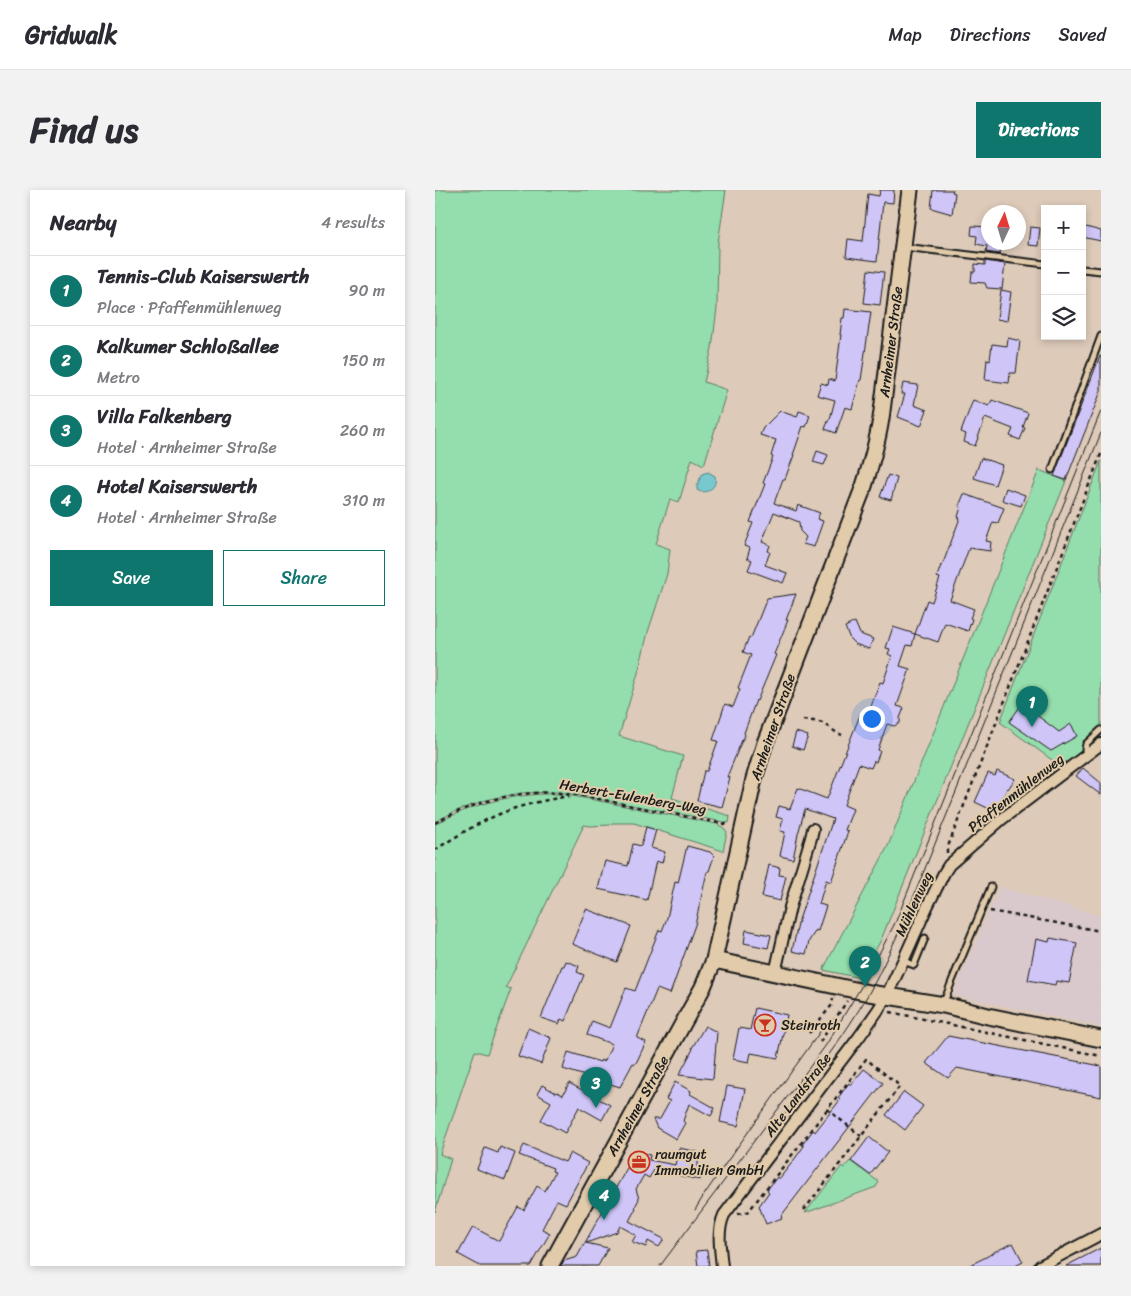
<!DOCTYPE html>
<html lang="en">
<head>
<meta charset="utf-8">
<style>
  body { margin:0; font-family:Sriracha,sans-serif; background:#f2f2f3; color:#2b2b33 }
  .controls { position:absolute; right:15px; top:15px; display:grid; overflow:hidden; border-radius:0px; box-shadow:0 2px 8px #0003 }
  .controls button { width:45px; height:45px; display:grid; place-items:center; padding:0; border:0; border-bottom:1px solid #e1e1e2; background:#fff; color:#2b2b33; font:25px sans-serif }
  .compass { position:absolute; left:546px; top:15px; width:45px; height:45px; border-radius:50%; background:#fff; box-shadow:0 2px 8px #0003; rotate:4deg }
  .you { position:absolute; left:436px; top:528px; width:18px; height:18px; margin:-12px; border:4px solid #fff; border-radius:50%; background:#1a73e8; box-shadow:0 0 0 8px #1a73e833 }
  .badge { display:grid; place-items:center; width:32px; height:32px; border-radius:50%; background:#0f766e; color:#fff; font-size:16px; font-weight:700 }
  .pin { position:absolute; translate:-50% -41px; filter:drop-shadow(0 1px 2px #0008) }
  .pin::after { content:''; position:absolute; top:26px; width:18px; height:15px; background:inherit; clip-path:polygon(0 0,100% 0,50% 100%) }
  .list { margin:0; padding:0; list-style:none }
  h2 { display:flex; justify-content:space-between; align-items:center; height:65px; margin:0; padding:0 20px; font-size:21px }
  h2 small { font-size:16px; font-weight:400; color:#7c7c81 }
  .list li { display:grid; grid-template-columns:32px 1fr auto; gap:15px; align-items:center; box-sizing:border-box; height:70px; padding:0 20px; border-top:1px solid #e1e1e2 }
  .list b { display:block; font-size:19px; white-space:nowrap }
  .list p { margin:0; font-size:16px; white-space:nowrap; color:#7c7c81 }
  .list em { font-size:16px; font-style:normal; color:#7c7c81 }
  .actions { display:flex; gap:10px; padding:15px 20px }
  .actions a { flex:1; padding:11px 0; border:1px solid #0f766e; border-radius:0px; text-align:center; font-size:18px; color:#0f766e }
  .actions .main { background:#0f766e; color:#fff }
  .icon { flex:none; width:28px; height:28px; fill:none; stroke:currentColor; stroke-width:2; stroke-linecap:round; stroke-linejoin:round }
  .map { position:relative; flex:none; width:666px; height:1076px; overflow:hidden; border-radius:0px }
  header { display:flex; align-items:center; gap:30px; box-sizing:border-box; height:70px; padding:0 25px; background:#fff; border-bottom:1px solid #e1e1e2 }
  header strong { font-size:24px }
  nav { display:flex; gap:28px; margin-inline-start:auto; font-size:18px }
  .intro { display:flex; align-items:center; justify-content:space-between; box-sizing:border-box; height:120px; padding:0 30px }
  h1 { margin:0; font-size:35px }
  .button { padding:12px 22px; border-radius:0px; background:#0f766e; color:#fff; font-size:18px; font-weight:700 }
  main { display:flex; gap:30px; padding:0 30px }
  aside { flex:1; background:#fff; border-radius:0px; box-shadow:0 2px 8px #0003 }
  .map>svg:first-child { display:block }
</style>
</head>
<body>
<header>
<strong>Gridwalk</strong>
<nav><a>Map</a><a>Directions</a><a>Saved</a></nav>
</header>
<div class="intro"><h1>Find us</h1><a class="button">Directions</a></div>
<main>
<aside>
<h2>Nearby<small>4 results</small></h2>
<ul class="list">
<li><span class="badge">1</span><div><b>Tennis-Club Kaiserswerth</b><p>Place · Pfaffenmühlenweg</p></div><em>90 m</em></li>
<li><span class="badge">2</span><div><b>Kalkumer Schloßallee</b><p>Metro</p></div><em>150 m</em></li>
<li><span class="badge">3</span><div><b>Villa Falkenberg</b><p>Hotel · Arnheimer Straße</p></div><em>260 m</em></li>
<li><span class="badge">4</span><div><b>Hotel Kaiserswerth</b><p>Hotel · Arnheimer Straße</p></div><em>310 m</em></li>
</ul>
<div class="actions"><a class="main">Save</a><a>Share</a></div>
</aside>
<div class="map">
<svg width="666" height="1076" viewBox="0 0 666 1076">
  <rect width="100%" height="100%" fill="#ddcab9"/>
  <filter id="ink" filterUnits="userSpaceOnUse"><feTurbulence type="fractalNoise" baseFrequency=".02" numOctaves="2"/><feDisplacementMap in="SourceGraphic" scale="10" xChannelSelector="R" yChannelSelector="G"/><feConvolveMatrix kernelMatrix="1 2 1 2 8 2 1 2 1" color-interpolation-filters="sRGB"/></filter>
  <g filter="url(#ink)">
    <!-- built -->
    <path fill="#d9c8cc" d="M565,697l101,29v111l-148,-32z"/>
    <!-- green -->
    <g fill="#94ddac" stroke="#587c64">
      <path d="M0,0h291l-8,53 -1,65 -5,40 -8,34 23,8 -23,75 -12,-6 -13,43 -9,-3 -14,45 14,5 -3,25 -19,58 -10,41 -19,63 64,20 -11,42 58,18 -1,7 -170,-31 -38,1 -35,7 -32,12 -19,10z"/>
      <path d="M666,271v279l-38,28 -63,-46z"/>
      <path d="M604,280l27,11 -185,459 -21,38 -37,-8 65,-124z"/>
      <path d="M109,604h15l25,4 133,26 7,4 3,4 -4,19 -89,-28h-22l-2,2 -20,1 -6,-1 -78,162 5,2 -24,65 -12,-3 -35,103 11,5 -16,53v-388c36,-19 68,-28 109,-30z"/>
      <path d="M415,971l29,21 -3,5 -71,26 37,-47 2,2z"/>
    </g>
    <!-- water -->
    <path fill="#78c9cf" stroke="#538487" d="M273,282l7,4c3,11 -9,20 -18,14v-4l5,-12z"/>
    <!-- building -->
    <g fill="#cfc5f7" stroke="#1c1c1c">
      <path d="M445,0h14l-1,13 -10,-1 -6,59 -31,-4 2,-18 15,2 5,-47 11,2z"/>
      <path d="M498,0h20l-1,2 3,1 -3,21 -21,-6z"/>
      <path d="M537,36l17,1v15h13l-2,12 -14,-2 1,-6 -11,-2 1,-8 -6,-1z"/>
      <path d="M647,36l19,5v10l-19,-4z"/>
      <path d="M595,37l10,1 -2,18 -10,-1z"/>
      <path d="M550,71l20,3 -3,25 -15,-1 -2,-5 -14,-1 1,-10h3v-8l10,1z"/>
      <path d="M433,80l16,2 -4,33 -16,-2z"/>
      <path d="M566,100l10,2 -4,29 -10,-2z"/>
      <path d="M410,119l26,3 -10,68h-1l-8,29 -7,-2 -9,26 -11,-4 4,-10h1l5,-19 -18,-5 4,-12 7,2 1,-6 6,2 6,-46h-1l2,-17h2z"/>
      <path d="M573,148l12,3 -4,32h-6l-1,10 -24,-3 2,-21 3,1 2,-16 15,2z"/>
      <path d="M665,166h1v35l-35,89 -12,-4z"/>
      <path d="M468,193l15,2 -4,20 13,5 -6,16 -23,-9 7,-23h-4z"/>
      <path d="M538,210l16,6 3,-6 36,13 -5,14 2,1 -5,12 -10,-4 3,-7 -28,-11 -10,28 -11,-4 2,-8 -5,-2z"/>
      <path d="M345,221l17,6 2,-6 11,4 -4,12 -3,-1 -10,29h1l-9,24h-2l-9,24 22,8 2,-6 22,8 -3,6 6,2 -9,26 -11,-3 3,-7 -6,-6 -1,-9 -25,-10 -12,30 8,3 -2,6 2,1 -5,13 22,8 -4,10 -35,-13 4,-10 -5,-2 3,-10 -6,-2 9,-23 -3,-1 15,-38 -2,-1 10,-26 -2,-1 5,-16 -16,-5 3,-7z"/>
      <path d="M382,261l11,4 -4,10 -11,-3z"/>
      <path d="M546,268l21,7 -7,20 -21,-7z"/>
      <path d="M453,285l9,3 -6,22 -11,-3z"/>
      <path d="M571,298l19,7 -4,11 -19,-6z"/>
      <path d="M529,304l40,14 -6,15 -5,-1 -7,19 5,1 -1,9 -21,-3 -19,52 24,9 -4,9 2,1 -4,12 -23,-8 -7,19 -23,-8 12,-34 5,2 8,-24 -3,-1 4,-12 1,1 18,-48 -2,-1 3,-10 -2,-1z"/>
      <path d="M361,404l-10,26h2l-11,27 -3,7 2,1 -19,46 -1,-1 -12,33 1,2 -2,4 -1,1 -15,37h3l-8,30 -25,-6 7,-30h3l11,-30 -5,-1 12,-36 8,3 7,-18 -2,-1 13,-33 -8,-3 6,-15 2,1 16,-40z"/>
      <path d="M420,432l5,12 13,5 -4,10 -14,-5 -5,-5 -5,-12z"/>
      <path d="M458,437l22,7 -3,12 -5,-1 -7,21 10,3 -13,37 7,2 -4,10v5l-6,3 -7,-2 -9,26 2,1 -4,11 -2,-1 -3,7 -12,-4 -15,41 9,4 -8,21 3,1 -17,51 -5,-2 -7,24 7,2 -8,25 -2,-1 -7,11 -3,13 -14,-3 7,-31 34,-101 -28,-10 -7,25 -5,25 -13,-3 5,-24 -5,-1 3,-12 -7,-2 3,-11 11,3 8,-21 29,11 33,-84 7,2 13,-35 3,1 9,-27 -4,-2 2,-5 -4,-1z"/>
      <path d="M587,514l37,28 12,-8 6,12 -26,15 -42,-29z"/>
      <path d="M361,542l12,4 -5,14 -11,-4z"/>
      <path d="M648,578l18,15v12l-25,-19z"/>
      <path d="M562,581l18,8 -7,10 -1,-1 -11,24 -21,-10 13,-29 7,3z"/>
      <path d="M211,637l10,3 -5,18 14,4 -3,11 -6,-2 -9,39 -49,-11 7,-28 23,5 5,-22 8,2z"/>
      <path d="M252,656l23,6 4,4 -5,15 -2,1 -12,53 -25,69 -13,-5 -20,49 9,4 -9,19 -2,3 -2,-1 -13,24 -57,-18 5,-17 32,10 1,-2 3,2 8,-18 -25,-9 5,-14 18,7 16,-40 9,3 24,-61 3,1 5,-13 8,-36 3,1z"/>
      <path d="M334,675l11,3 -1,7 7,1 -6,25 -18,-4z"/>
      <path d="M151,719l45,17 -14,36 -45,-18z"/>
      <path d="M311,740l25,5 -3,13 -24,-5z"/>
      <path d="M615,748l27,5 -8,40 -13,-2 -1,4 -27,-5 8,-41 13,3z"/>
      <path d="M131,771l13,5 -2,6 7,3 -19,46 -4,-2 -2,5 -18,-6 21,-52h2z"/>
      <path d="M320,818l32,7 -9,43 -27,-5 -2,9 -16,-3 6,-31 11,2z"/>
      <path d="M270,836l12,6 -4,47 -34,-4 14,-26 -1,-1z"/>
      <path d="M93,838l23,10 -10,26 -23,-8z"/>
      <path d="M513,846l153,30v31l-144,-29 -9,10 -22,-15z"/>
      <path d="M429,879l19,14 -102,133 1,2 -16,6 -7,-18 10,-14 -2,-2 10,-13 2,2 12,-15 13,-18 -2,-1 11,-15 2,2 25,-32 -2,-2 11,-15 2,2z"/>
      <path d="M240,892l16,9 -1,3 25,14 -4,8 -22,-12 -6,17 2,2 -9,16 -19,-11 -4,-9h7l10,-18 -4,-2z"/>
      <path d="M134,893l41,22 -8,15 -23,-13 -14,26 -24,-13 10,-18 -14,-8 5,-9 14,8 1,-1 6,3z"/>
      <path d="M292,896l18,3 -7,37 -18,-4z"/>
      <path d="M469,902l19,14 -18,24 -19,-15z"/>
      <path d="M434,947l19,15 -18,23 -19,-14z"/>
      <path d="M89,955l41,17 5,-9 18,10 -22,41 -9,-4 -15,29 8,4 -19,33h-51l-22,-12 15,-27 26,14 19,-34 6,3 13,-24 8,5 10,-19 -3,-1 1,-3 -34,-13z"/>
      <path d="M65,957l15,6 -10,27 -28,-11 8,-21 13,5z"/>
      <path d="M244,958l19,4v16l2,1v11l-46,-10 -5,8 -5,-3 -8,14 3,10 -4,8 1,1 -7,13 35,18 -5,8 -11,-6 -2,6 -14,-5 4,-7 -16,-9 -3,6 -31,11 22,5 -10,18h-37l3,-5 13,-4 59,-105 14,3 -1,5 26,5z"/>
      <path d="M578,1053l10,19 -8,4h-47l20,-10 6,-4z"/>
      <path d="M666,1058v18h-35z"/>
      <path d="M272,1060l2,16h-11l-2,-15z"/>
    </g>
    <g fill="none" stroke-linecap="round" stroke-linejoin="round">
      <!-- service casing -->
      <g stroke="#1c1c1c" stroke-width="9">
        <g id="service">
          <path d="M469,57l141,17"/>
          <path d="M647,79l19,2"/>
          <path d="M617,280l49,-134"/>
          <path d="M652,565l-2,-5 1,-6 15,-14"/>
          <path d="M468,771l11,4 11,-27"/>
          <path d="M509,812l8,-21 39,-94"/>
        </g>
      </g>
      <!-- minor casing -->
      <g stroke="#1c1c1c" stroke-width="14">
        <g id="minor">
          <path d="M340,783l15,-66 21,-69 2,-9"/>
          <path d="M287,1076c-2,-18 -5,-35 2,-51l135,-178 19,-27 9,-15 16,-34 24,-54 17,-34 5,-8 53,-46 99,-75"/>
          <path d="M605,1076l61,-32"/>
        </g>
      </g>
      <!-- secondary casing -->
      <g stroke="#1c1c1c" stroke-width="19">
        <g id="secondary">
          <path d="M279,770l155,33 75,12 44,11 113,23"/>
          <path d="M115,1076l153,-279 11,-27 40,-181 11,-36 99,-257c8,-25 15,-49 18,-75l28,-221"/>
        </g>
      </g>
      <!-- path -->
      <g stroke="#1c1c1c" stroke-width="2.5" stroke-dasharray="4 4" stroke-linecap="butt">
        <path d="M368,530c9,1 18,1 25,6 5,4 8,7 14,9"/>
        <path d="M0,633c37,-21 82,-33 125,-30 24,2 48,8 72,13 33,6 65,13 98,19"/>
        <path d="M0,660c26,-17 54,-34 84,-43 17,-5 33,-8 50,-11"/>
        <path d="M512,663v-4l154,-395"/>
        <path d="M555,721l111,20"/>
        <path d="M455,822l211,44"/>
        <path d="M374,843l23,-28 1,-7"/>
        <path d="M385,852l27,-41"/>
        <path d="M392,919l34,27"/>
        <path d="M303,1024l10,-2 118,-153 34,27 -96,124"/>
      </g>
      <!-- service -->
      <use href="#service" stroke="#e1cbaa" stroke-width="5"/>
      <!-- minor -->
      <use href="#minor" stroke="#e1cbaa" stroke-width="10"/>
      <!-- secondary -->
      <use href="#secondary" stroke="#e1cbaa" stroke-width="15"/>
      <!-- tram -->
      <g stroke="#1c1c1c" stroke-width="1">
        <path d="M350,923c30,-39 60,-78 84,-120 13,-23 23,-47 34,-70l198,-490"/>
        <path d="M260,1020l9,-15 22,-32 96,-134"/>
        <path d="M225,1076l137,-182 29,-39 41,-68 29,-56 205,-510"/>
      </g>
    </g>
  </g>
  <!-- icons -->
  <defs>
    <g id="bar-ring" transform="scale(1.125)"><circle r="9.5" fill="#e1cbaa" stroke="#c8321e" stroke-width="1.5"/><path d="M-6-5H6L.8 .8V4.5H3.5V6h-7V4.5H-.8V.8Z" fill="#c8321e"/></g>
    <g id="office-ring" transform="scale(1.125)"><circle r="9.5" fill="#e1cbaa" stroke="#c8321e" stroke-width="1.5"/><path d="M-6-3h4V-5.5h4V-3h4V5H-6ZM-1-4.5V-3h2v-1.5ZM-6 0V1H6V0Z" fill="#c8321e"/></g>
  </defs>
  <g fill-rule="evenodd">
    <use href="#bar-ring" x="330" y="835"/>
    <use href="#office-ring" x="204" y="972"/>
  </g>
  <g text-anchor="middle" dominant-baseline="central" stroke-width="4" stroke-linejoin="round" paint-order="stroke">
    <!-- street labels -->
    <g font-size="14" fill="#1c1c1c" stroke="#e1cbaa">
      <text transform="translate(456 152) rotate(-83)">Arnheimer Straße</text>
      <text transform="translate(338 537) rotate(-71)">Arnheimer Straße</text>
      <text transform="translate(581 603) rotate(-38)">Pfaffenmühlenweg</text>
      <text transform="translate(198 607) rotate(10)">Herbert-Eulenberg-Weg</text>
      <text transform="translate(479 714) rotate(-65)">Mühlenweg</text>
      <text transform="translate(363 905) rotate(-53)">Alte Landstraße</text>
      <text transform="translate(203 916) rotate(-61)">Arnheimer Straße</text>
    </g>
    <!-- poi labels -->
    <g font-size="14" fill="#1c1c1c" stroke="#e1cbaa" text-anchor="start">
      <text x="346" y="835">Steinroth</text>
      <text x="220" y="964">raumgut<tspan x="220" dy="16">Immobilien GmbH</tspan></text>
    </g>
  </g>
</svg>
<div class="controls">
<button>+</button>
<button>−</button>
<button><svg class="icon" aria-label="layers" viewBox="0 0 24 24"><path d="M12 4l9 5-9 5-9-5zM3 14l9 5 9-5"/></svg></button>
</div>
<svg class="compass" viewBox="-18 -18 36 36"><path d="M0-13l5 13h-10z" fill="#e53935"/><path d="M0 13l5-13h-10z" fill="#7c7c81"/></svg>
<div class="you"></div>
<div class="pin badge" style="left:597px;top:537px">1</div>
<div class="pin badge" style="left:430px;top:797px">2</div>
<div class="pin badge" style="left:161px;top:918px">3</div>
<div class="pin badge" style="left:169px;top:1030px">4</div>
</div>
</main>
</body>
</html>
